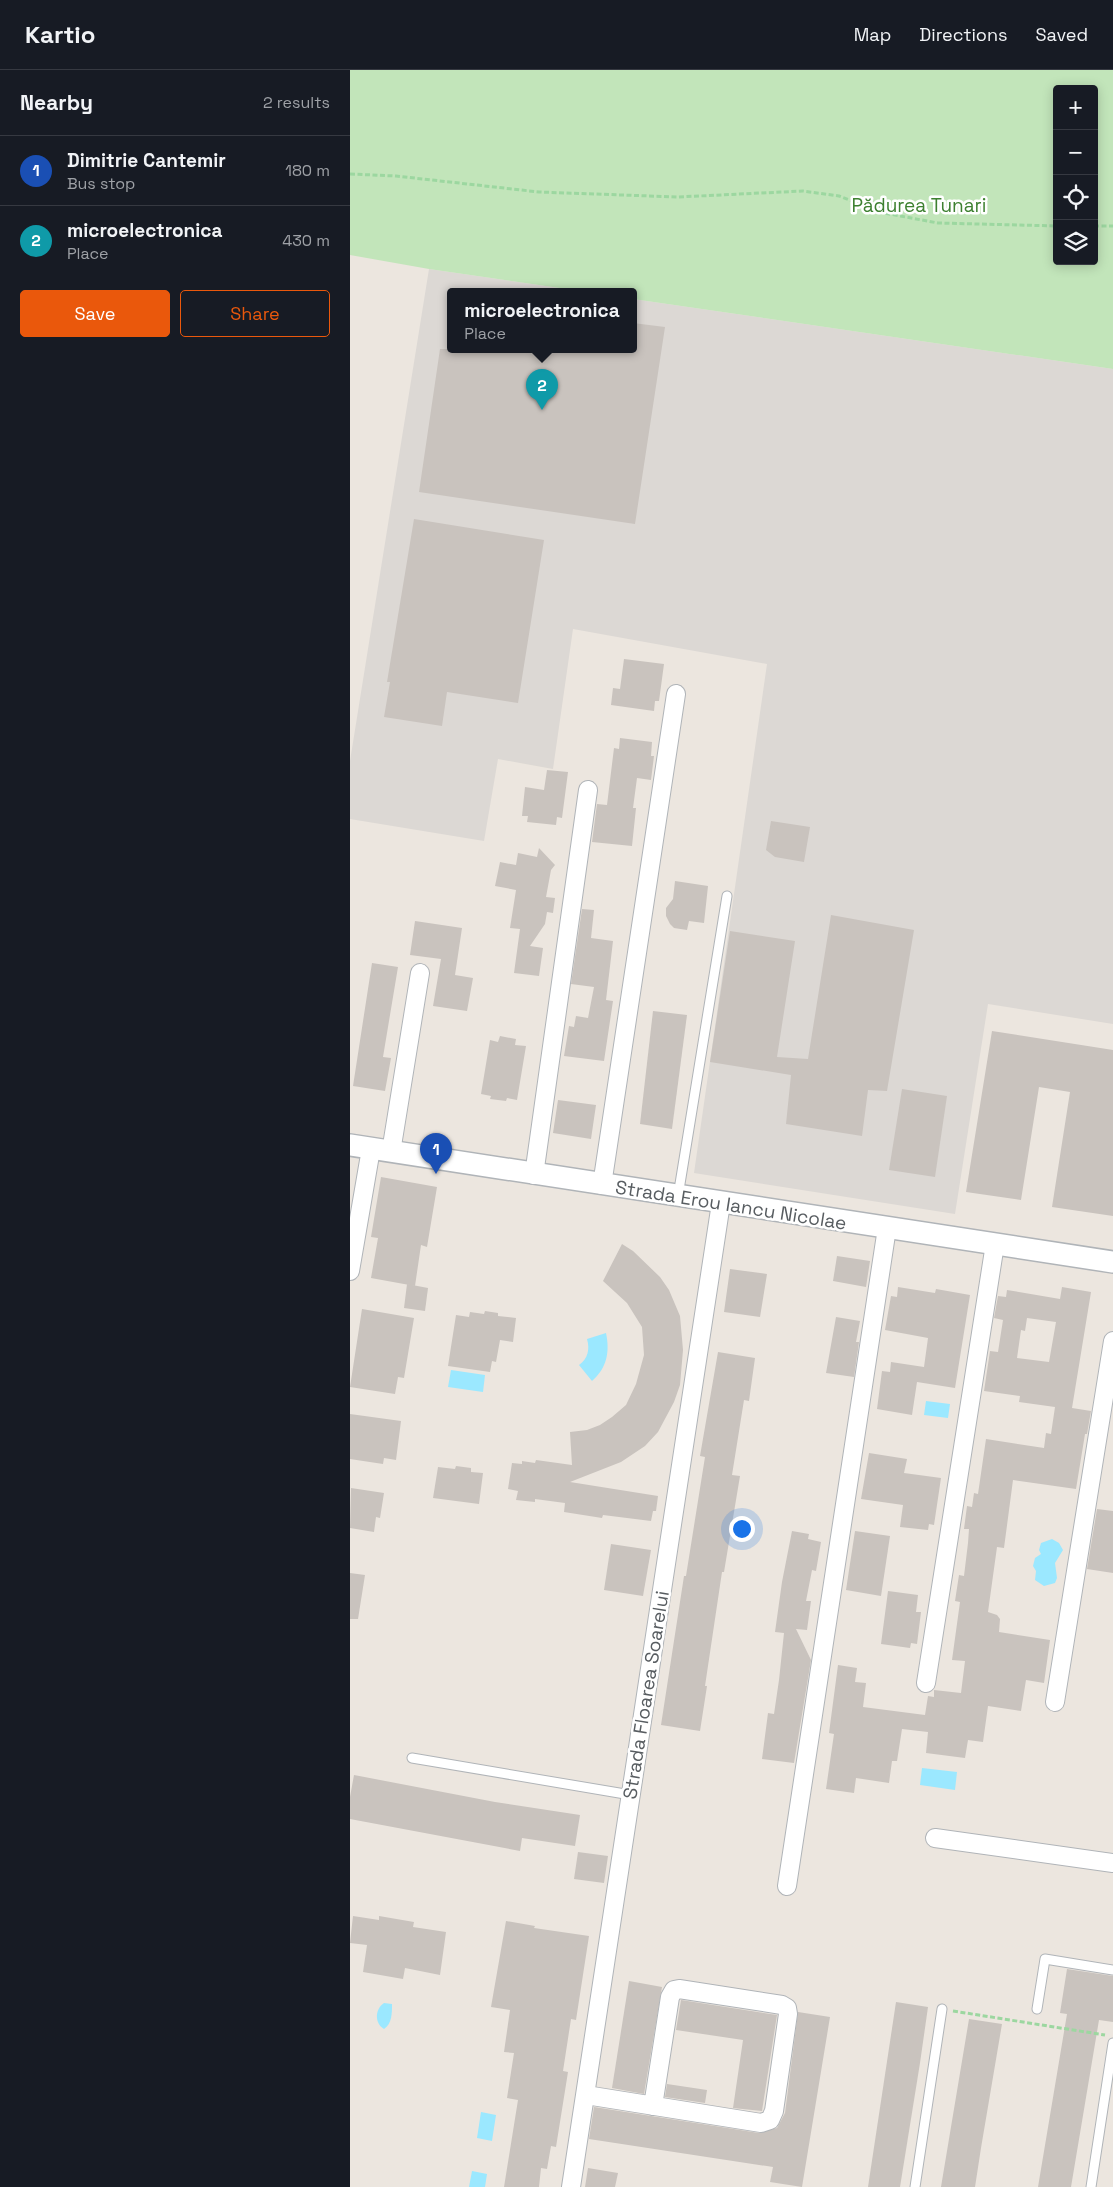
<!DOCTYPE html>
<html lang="en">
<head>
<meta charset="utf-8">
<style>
  body { margin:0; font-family:"Space Grotesk",sans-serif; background:#242831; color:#f1f3f6 }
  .controls { position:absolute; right:15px; top:15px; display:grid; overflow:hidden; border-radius:5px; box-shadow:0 2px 12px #0003 }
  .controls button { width:45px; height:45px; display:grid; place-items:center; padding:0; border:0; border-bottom:1px solid #363941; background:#171b24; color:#f1f3f6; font:25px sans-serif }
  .you { position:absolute; left:391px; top:1458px; width:18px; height:18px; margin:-12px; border:4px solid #fff; border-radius:50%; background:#1a73e8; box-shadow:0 0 0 8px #1a73e833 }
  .badge { display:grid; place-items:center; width:32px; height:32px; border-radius:50%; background:#ea580c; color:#fff; font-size:16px; font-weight:700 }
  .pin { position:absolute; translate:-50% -41px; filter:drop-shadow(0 1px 2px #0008) }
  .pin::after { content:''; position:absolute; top:26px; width:18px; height:15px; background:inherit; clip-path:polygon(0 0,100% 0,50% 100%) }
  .popup { position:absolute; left:97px; top:218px; width:190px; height:65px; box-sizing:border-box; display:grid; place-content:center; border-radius:5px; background:#171b24; filter:drop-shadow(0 1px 4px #0005); font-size:16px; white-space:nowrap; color:#9ea1a6 }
  .popup b { font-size:19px; color:#f1f3f6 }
  .popup::after { content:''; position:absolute; left:50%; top:100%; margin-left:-10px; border:10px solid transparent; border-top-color:#171b24 }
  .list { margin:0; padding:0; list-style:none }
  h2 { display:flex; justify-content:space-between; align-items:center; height:65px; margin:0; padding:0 20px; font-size:21px }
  h2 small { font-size:16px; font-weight:400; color:#9ea1a6 }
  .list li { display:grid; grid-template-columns:32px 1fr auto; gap:15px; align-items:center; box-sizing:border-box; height:70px; padding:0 20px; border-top:1px solid #363941 }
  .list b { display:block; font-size:19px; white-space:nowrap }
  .list p { margin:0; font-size:16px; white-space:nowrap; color:#9ea1a6 }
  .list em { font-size:16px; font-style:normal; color:#9ea1a6 }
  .actions { display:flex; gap:10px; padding:15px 20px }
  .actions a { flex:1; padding:11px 0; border:1px solid #ea580c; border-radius:5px; text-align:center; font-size:18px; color:#ea580c }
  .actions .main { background:#ea580c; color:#fff }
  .icon { flex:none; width:28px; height:28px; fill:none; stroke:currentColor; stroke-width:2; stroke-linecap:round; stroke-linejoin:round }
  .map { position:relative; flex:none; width:763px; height:2117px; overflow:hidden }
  header { display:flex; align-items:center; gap:30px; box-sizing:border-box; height:70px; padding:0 25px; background:#171b24; border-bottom:1px solid #363941 }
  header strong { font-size:24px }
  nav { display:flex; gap:28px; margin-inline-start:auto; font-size:18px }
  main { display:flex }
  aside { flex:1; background:#171b24 }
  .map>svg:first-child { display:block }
</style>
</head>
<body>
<header>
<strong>Kartio</strong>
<nav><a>Map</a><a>Directions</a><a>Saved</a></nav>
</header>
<main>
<aside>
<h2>Nearby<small>2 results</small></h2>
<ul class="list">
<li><span class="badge" style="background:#1a4fb4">1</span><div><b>Dimitrie Cantemir</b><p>Bus stop</p></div><em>180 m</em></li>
<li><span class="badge" style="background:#0f9aa8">2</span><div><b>microelectronica</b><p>Place</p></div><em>430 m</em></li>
</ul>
<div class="actions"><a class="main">Save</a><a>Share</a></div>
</aside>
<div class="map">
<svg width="763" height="2117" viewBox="0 0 763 2117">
  <rect width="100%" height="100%" fill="#ece6df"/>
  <!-- industrial -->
  <path fill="#dcd8d4" d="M79,199l151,22h-129v58h182v-50l480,70v655l-125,-20 -33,210 -261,-41 73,-509 -194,-35 -20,140 -55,-10 -14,82 -134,-22v-58z"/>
  <!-- green -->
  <path fill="#c2e5ba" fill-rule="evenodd" d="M0,0h763v299l-480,-70v-8h-53l-151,-22 -79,-14zM707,19h37v172h-37z"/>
  <!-- water -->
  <g fill="#9be8ff">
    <path d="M256,1263c4,19 1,35 -14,48l-13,-16c9,-6 11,-16 8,-26z"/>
    <path d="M101,1300l34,5 -2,17 -35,-5z"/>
    <path d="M576,1331l24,3 -2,14 -24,-3z"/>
    <path d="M702,1469l7,4 4,7 -8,13 2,15 -2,5 -11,3 -9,-6 1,-9 -3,-5 2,-8 6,-4 -2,-4 2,-7z"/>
    <path d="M572,1698l35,4 -2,18 -35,-5z"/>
    <path d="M34,1933l8,1c0,9 0,20 -8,25 -10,-6 -9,-20 0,-26z"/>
    <path d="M131,2042l15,3 -4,26 -15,-3z"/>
    <path d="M122,2101l15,3 -2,13h-16z"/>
  </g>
  <!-- building -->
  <g fill="#c9c3be" fill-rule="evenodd">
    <path d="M283,253l32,4 -30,197 -216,-32 21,-143h193z"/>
    <path d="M64,449l130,21 -26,163 -71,-11 -5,34 -58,-9 6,-35h-3z"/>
    <path d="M274,589l40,5 -5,37h-4l-1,10 -43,-6 2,-17 7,1z"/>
    <path d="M270,668l32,4 -1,14h3l-3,24 -14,-2 -4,30h3l-4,38 -40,-4 5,-38 10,1 7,-57 5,1z"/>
    <path d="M197,700l21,2 -6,46 -5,-1 -1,8 -29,-3 1,-6h-6l3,-29 19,3z"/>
    <path d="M421,751l39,6 -6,35 -29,-5 -9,-7z"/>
    <path d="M189,778l16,17 -4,5 -5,27 9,1 -2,15 -6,-1 -2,12 -15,22 13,2 -4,28 -25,-3 6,-44 -10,-1 6,-38 -21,-4 5,-24 16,3 2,-12 19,4z"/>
    <path d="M325,811l33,5 -4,37 -15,-2 -2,9 -13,-2 -4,-4 -4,-8v-8l7,-9z"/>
    <path d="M232,839l12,1 -3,28 22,3 -7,59 7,1 -9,60 -40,-5 5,-30 5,1 2,-11 12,2 6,-31 -23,-3z"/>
    <path d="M481,845l83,15 -27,161 -19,-1 -6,46 -76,-12 5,-49 -81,-13 20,-131 65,10 -18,116 31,2z"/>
    <path d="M65,851l47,7 -7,47 18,3 -6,33 -34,-5 8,-47 -31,-4z"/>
    <path d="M22,893l26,4 -15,90 8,1 -6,33 -32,-5z"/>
    <path d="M303,941l34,4 -15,114 -32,-5z"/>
    <path d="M642,961l121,19v166l-61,-9 18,-115 -31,-5 -18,113 -55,-8z"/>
    <path d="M150,966l16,3 -1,6 11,1 -9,54 -10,-2 -1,3 -16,-2 1,-3 -10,-2 9,-54 8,2z"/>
    <path d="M552,1019l45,7 -12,81 -46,-7z"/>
    <path d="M208,1030l38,5 -5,34 -38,-6z"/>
    <path d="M31,1107l56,10 -10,60 -6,-2 -6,41 -44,-8 7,-40 -7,-1z"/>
    <path d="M272,1174l11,7 27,26 9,13 11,26 3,34 -3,35 -6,17 -16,30 -13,14 -24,16 -51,20 88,14 -2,15h-3l-2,10 -48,-6 -1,3 -38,-6 1,-9 -30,-4v3l-19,-2 2,-9 -10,-2 4,-26 10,1v-3l13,2 1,-3 36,5 -2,-33 17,-2 13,-5 12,-8 14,-12 10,-21 8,-29 -2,-28 -15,-24 -24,-22z"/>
    <path d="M487,1186l33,5 -4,26 -33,-6z"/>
    <path d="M380,1199l37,5 -7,43 -36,-5z"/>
    <path d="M57,1214l21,4 -3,23 -21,-3z"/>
    <path d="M548,1217l37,6 1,-4 34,6 -15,93 -38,-6 -5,33 -35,-6 5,-38 8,1 1,-10 33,5 4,-29 -43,-8 6,-34 6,1z"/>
    <path d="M712,1217l29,5 -19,116 19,3 -4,23h-2l-9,55 -63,-9 -9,68 -7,-1 -9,65 9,3 3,4 -1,13 51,8 -6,43 -18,-3 -5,31 -33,-5 -5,36 -15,-2 -3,18 -39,-5 2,-21 -26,-3 -5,32h-5l-3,22 -33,-5 -2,15 -28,-4 8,-55 -5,-1 9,-68 19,3 -2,14 11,1 -3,24 62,8 3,-19 6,1v-7l27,3 4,-32 -13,-1 8,-58 -5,-1 4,-26 5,1 4,-33 1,-14h-5l3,-23 5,1 2,-14 4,1 8,-55 58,9 2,-15 5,1 4,-27 -36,-5 1,-6 -36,-5 6,-40 8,1 5,-32 -9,-2 4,-22 8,1 1,-7 53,9zM677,1248l29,4 -7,40 -32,-4 4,-28 4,1z"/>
    <path d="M12,1239l52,9 -10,60 -6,-1 -3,17 -45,-7z"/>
    <path d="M135,1241l13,2v3l18,2 -3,24 -13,-2 -4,22 -4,-1 -2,11 -42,-6 8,-51 13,2 1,-5 14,2z"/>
    <path d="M486,1247l24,4 -4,21h3l-5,35 -28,-4z"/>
    <path d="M368,1282l37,6 -6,43 -5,-1 -12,75 8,1 -16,96h-2l-17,114h2l-7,45 -39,-6 23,-149h2l19,-119 -5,-1z"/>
    <path d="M0,1344l51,7 -5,39 -12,-2 -1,6 -33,-5z"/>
    <path d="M519,1383l38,6 -3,14 37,5 -7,47 -5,-1 -1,6 -28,-3 3,-22 -42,-6z"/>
    <path d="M106,1396l15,2v4l12,1 -4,31 -46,-6 5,-31 17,2z"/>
    <path d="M1,1418l33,5 -4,25 -4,-1 -2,15 -24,-4z"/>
    <path d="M747,1439l16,2v62l-26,-4z"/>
    <path d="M442,1461l17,3 -1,5 13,3 -5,29 -4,-1 -6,31h5l-4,29 -11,-1 15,31 -17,103 -32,-4 6,-46 6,1 5,-34 5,-47 -9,-1 7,-50z"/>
    <path d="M505,1461l35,5 -9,60 -35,-6z"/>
    <path d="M261,1474l40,6 -8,46 -39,-6z"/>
    <path d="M0,1503l15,2 -7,44h-8z"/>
    <path d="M538,1521l30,4 -2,17h5l-4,32 -6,-1 -1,5 -29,-4z"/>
    <path d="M4,1705l141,27 85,13 -5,31 -53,-8 -2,13 -170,-32v-22z"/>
    <path d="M228,1782l30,4 -4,27 -30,-4z"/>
    <path d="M3,1846l26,4v-4l35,6 -1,5 33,5 -6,43 -35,-7 -2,11 -40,-7 4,-27 -17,-2z"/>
    <path d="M156,1851l29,5 -1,2 55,8 -13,84 -5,-1 -8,52 5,1 -12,75 -5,-1 -4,23 -6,-1 -2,19h-35l14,-87 -11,-2 7,-45 -10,-1 6,-42 -19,-3z"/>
    <path d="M717,1899l46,7v46l-14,-2 -28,167h-33l29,-173 -7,-1z"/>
    <path d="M279,1911l33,6 -18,107 -32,-6z"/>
    <path d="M331,1930l96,15 -15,96 -29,-3 10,-68 -67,-10z"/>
    <path d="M546,1932l32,5 -8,56 -20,124h-32z"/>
    <path d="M448,1942l32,5 -28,170 -32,-5 3,-15 -184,-28 5,-32 165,26 18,-5 8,-15z"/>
    <path d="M619,1949l33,5 -21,124 -6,39h-34z"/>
    <path d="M317,2014l40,6 -2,13 -40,-6z"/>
    <path d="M238,2098l30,5 -3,14h-30z"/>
  </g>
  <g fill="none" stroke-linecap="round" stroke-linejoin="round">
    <!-- service casing -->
    <g stroke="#b0b4b8" stroke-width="11">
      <g id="service">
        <path d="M328,1126l49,-300"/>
        <path d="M62,1688l219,37"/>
        <path d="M687,1939l8,-50 68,11"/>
        <path d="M565,2117l27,-178"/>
        <path d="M741,2117l22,-144"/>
      </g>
    </g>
    <!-- minor casing -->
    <g stroke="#b0b4b8" stroke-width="20">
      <g id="minor">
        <path d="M41,1082l29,-179"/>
        <path d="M184,1105l54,-385"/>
        <path d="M252,1115l74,-491"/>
        <path d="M0,1201l21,-122"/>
        <path d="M576,1613l69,-439"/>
        <path d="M705,1632l58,-361"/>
        <path d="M585,1768l178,25"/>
        <path d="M437,1816l100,-658"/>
        <path d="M236,2025l175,28 9,-3 4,-9 14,-97 -1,-6 -5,-3 -103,-16 -5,1 -4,7 -17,109"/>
        <path d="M221,2117l150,-984"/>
      </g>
    </g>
    <!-- tertiary casing -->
    <g stroke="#b0b4b8" stroke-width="24">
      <path id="tertiary" d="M0,1075l763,117"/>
    </g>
    <!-- path -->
    <g stroke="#9cd7a0" stroke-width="3" stroke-dasharray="5 2.5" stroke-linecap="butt">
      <path d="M0,104l46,2 143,16 139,5 125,-6 36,5 45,17 54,10 119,3"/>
      <path d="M744,156h19"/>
      <path d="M603,1941l152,24"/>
    </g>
    <!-- service -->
    <use href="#service" stroke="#fff" stroke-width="9"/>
    <!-- minor -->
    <use href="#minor" stroke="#fff" stroke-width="18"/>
    <!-- tertiary -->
    <use href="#tertiary" stroke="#fff" stroke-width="21"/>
  </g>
  <g text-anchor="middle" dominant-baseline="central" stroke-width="5" stroke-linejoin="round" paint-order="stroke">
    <!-- park labels -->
    <g font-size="19" fill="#3d8030" stroke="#fff">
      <text x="569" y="135">Pădurea Tunari</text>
    </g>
    <!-- street labels -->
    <g font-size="19" fill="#585d61" stroke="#fff">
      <text transform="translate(381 1135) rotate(9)">Strada Erou Iancu Nicolae</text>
      <text transform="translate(296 1625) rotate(-81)">Strada Floarea Soarelui</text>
    </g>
  </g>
</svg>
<div class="controls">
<button>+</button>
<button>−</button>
<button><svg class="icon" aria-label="locate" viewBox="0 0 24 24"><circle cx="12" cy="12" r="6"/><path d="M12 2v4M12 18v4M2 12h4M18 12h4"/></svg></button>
<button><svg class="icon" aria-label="layers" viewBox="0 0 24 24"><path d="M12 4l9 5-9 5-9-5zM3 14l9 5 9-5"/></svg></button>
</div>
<div class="you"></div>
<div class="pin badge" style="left:86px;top:1104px;background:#1a4fb4">1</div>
<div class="pin badge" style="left:192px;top:340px;background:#0f9aa8">2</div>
<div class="popup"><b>microelectronica</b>Place</div>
</div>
</main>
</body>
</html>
